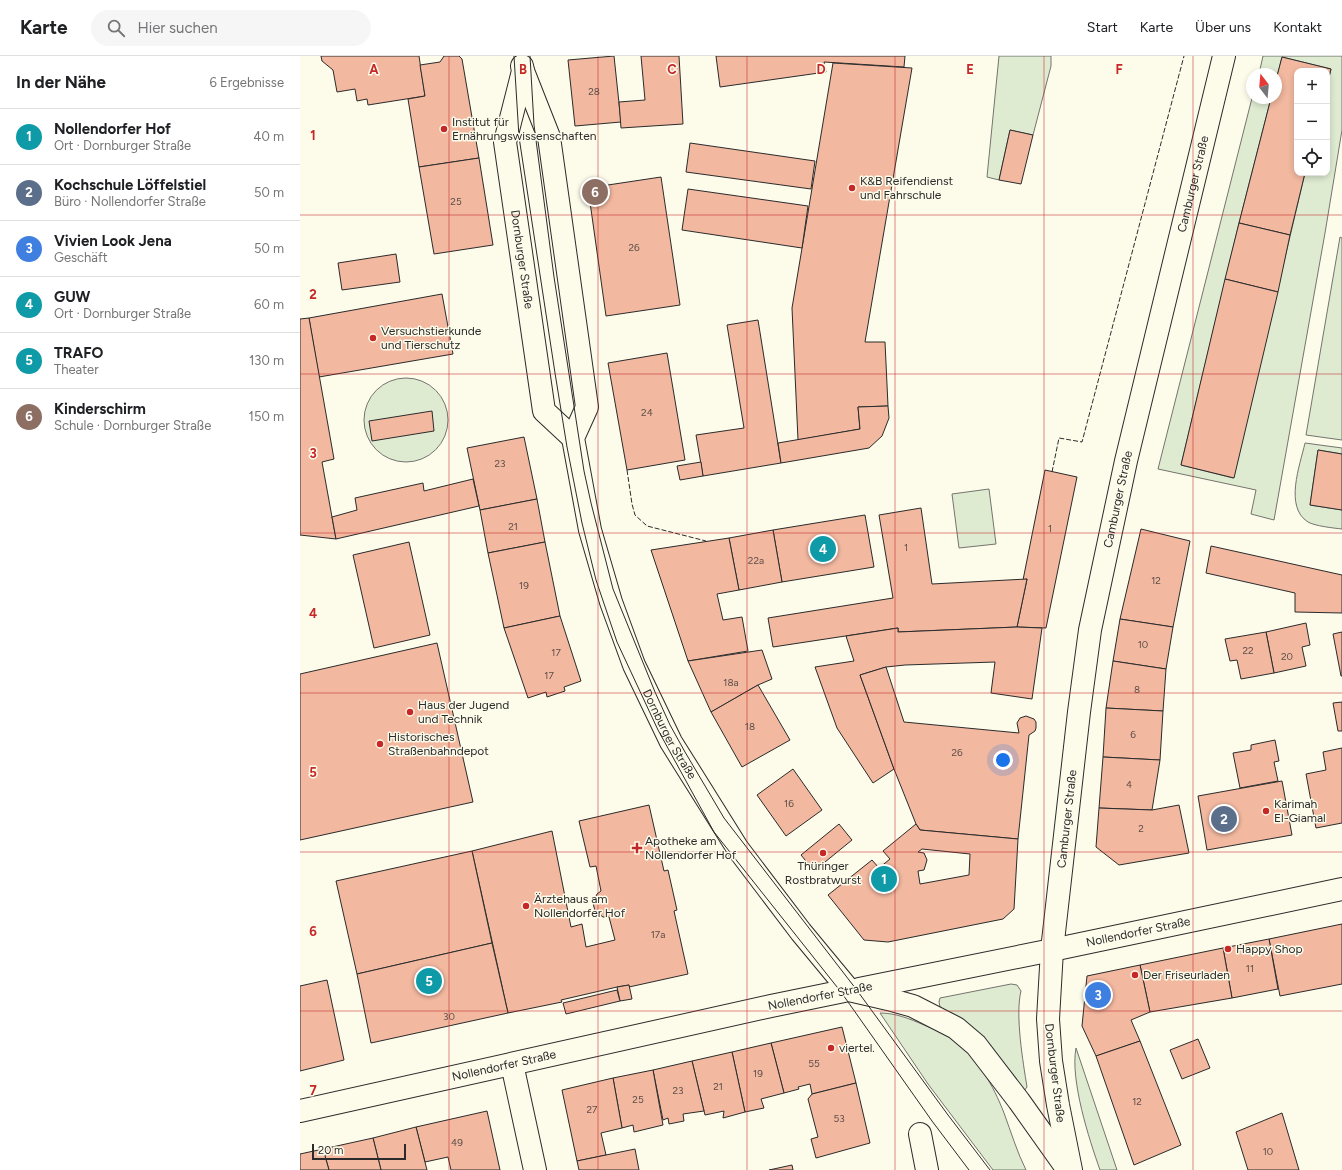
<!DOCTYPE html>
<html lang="de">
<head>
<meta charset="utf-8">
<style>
  body { margin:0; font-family:Figtree,sans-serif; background:#f6f6f6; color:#202124 }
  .controls { position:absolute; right:12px; top:12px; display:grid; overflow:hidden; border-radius:8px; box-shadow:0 2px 6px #0003 }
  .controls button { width:36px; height:36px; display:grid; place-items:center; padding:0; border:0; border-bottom:1px solid #e0e0e0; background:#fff; color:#202124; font:20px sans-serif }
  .compass { position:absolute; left:946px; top:12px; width:36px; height:36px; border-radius:50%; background:#fff; box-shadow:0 2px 6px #0003; rotate:344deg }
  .scale { position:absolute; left:12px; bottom:10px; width:94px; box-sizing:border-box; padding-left:4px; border:2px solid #2b2b2b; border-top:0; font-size:11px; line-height:14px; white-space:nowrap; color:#2b2b2b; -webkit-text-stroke:3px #fdfbea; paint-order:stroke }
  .you { position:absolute; left:703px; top:704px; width:14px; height:14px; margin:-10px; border:3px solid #fff; border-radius:50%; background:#1a73e8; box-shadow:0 0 0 6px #1a73e833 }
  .badge { display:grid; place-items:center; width:26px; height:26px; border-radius:50%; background:#7c3aed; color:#fff; font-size:13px; font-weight:700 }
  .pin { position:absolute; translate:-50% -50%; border:2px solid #fff; box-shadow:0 1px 4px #0006 }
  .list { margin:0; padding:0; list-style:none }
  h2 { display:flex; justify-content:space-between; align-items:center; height:52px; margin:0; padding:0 16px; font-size:17px }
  h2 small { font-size:13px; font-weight:400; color:#757577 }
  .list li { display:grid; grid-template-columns:26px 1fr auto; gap:12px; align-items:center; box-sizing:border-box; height:56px; padding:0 16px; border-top:1px solid #e0e0e0 }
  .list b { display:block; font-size:15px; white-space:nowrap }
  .list p { margin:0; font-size:13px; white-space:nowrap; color:#757577 }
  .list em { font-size:13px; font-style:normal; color:#757577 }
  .icon { flex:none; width:22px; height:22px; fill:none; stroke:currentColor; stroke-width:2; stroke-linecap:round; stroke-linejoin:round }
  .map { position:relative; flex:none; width:1042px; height:1114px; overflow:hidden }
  header { display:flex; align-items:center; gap:24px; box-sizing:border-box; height:56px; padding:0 20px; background:#fff; border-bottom:1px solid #e0e0e0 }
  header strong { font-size:19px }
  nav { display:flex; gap:22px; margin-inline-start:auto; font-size:14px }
  .search { width:280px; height:36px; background:#f6f6f6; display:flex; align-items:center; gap:10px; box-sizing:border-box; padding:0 14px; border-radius:22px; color:#757577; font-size:15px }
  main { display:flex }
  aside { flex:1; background:#fff }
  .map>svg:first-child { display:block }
</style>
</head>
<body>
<header>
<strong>Karte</strong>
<div class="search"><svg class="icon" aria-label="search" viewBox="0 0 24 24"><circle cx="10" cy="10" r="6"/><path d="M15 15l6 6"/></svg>Hier suchen</div>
<nav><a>Start</a><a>Karte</a><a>Über uns</a><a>Kontakt</a></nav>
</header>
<main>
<aside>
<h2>In der Nähe<small>6 Ergebnisse</small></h2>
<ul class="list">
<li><span class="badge" style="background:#0f9aa8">1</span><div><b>Nollendorfer Hof</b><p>Ort · Dornburger Straße</p></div><em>40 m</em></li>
<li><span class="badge" style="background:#5c6f8a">2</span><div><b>Kochschule Löffelstiel</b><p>Büro · Nollendorfer Straße</p></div><em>50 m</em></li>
<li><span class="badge" style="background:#3f7fe0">3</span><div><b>Vivien Look Jena</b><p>Geschäft</p></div><em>50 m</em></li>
<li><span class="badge" style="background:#0f9aa8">4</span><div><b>GUW</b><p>Ort · Dornburger Straße</p></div><em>60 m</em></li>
<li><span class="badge" style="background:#0f9aa8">5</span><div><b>TRAFO</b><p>Theater</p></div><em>130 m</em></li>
<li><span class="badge" style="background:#8d6e63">6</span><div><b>Kinderschirm</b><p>Schule · Dornburger Straße</p></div><em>150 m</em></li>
</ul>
</aside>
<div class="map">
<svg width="1042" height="1114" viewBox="0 0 1042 1114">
  <rect width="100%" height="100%" fill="#fdfbea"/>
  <!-- green -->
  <g fill="#deebd1" stroke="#74746e">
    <path d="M699,0h52v10l-18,69 -23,-5 -11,50 -12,-3z"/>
    <path d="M963,0h79v74l-17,103 -51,287 -23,-6 5,-24 -98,-21 94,-371h19l-32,125 -58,242 52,13 72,-305h22v-87l4,-17 -49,-12 -6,23v-6h-17z"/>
    <path d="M1040,181l2,1v202l-36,-5z"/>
    <circle cx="106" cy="364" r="42"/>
    <path d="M1005,387l37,5v6l-24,-4 -8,55 32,5v19c-9,-1 -27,-3 -34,-7 -24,-15 -8,-57 -3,-79z"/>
    <path d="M689,433l7,55 -37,4 -7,-54z"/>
    <path d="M711,928l6,1 4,6c-6,24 2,71 6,96l-3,4 -4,1c-11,-19 -24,-44 -41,-59 -12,-10 -25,-18 -39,-26l-1,-5 1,-4z"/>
    <path d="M580,957c16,0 30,6 44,12 10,4 19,8 28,13 24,16 42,49 52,75 7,19 13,39 22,57h-33l-65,-86z"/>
    <path d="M776,992l41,122h-17c-11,-31 -30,-90 -24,-122z"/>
  </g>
  <!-- building -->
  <g fill="#f2b8a0" stroke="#2b2b2b" fill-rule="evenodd">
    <path d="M21,0h98l6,40 -57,9 -1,-6 -10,2 -2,-12 -18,3 -4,-22 -11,-9z"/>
    <path d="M144,0h15l3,3 17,99 -60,9 -11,-68 17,-3 -5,-31 20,-3z"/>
    <path d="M314,0l7,66 -46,4 -7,-66z"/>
    <path d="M341,0h38l4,68 -62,4 -2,-26 26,-2z"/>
    <path d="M416,0h189l-1,11 -80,-5 2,10 -106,15z"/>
    <path d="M982,1l49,12 -4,16v-14h-30v102h8l-15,62 -51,-12 32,-125h5v-18z"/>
    <path d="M533,7l79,5 -47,274h20l3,64 -30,1 2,22 -62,11 -6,-132z"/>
    <path d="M710,74l23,5 -12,49 -22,-4z"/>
    <path d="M390,87l125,18 -4,28 -125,-17z"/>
    <path d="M179,102l14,87 -59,9 -15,-87z"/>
    <path d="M361,121l19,128 -74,11 -18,-128z"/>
    <path d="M388,133l120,17 -6,42 -120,-18z"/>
    <path d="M939,167l51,12 -12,57 -53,-13z"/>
    <path d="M96,198l4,28 -58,8 -4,-27z"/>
    <path d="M925,223l53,13 -44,186 -53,-13z"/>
    <path d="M142,238l11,60 -134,23 -10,-59z"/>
    <path d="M9,262l25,141 -12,3 14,77 -36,-4v-216z"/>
    <path d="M458,264l23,143 -78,13 -7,-41 48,-7 -17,-103z"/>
    <path d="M367,297l18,107 -58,10 -19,-107z"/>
    <path d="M588,350l1,12 -7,18 -13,12 -88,15 -3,-20 82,-14 -2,-22z"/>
    <path d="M132,355l2,20 -62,10 -3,-20z"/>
    <path d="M224,381l13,62 -57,11 -13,-62z"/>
    <path d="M1018,394l24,4v56l-32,-5z"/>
    <path d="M401,406l2,14 -23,4 -3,-14z"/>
    <path d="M745,414l32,7 -31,151 -29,-1 10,-48 -4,1z"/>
    <path d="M173,423l6,27 -143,33 -4,-22 25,-7 -2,-12 68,-15 1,8z"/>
    <path d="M237,443l8,43 -57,11 -8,-43z"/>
    <path d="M621,452l11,76 95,-5 -10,48 -119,5v-4l-125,19 -5,-29 125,-20 -14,-83z"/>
    <path d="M565,459l9,52 -92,15 -9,-52z"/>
    <path d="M841,473l49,12 -17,86 -53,-8z"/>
    <path d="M473,474l9,52 -43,8 -10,-52z"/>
    <path d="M429,482l10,52 -22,4 6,26 19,-3 6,34 -60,10 -37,-111z"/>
    <path d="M109,486l21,93 -56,13 -21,-93z"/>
    <path d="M245,486l15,74 -56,12 -16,-75z"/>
    <path d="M911,490l131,29v38l-47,-1v-19l-89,-20z"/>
    <path d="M260,560l21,65 -17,6 1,4 -18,6 -1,-5 -18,6 -24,-70z"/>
    <path d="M820,563l53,8 -7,42 -53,-8z"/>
    <path d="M1006,567l4,22 -8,2 4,19 -32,7 -8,-41z"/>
    <path d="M717,571l25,1 -10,71 -41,-6 4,-31 -90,3 -19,2 -26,8 34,94 -21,14 -36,-55 -22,-61 39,-6 -8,-25 52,-8v4z"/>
    <path d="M966,576l8,41 -33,6 -4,-19 -7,1 -5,-22z"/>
    <path d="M1042,576v44h-1l-8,-42z"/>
    <path d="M137,587l36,159 -173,38v-166z"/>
    <path d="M462,594l10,29 -14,6 -47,27 -23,-51z"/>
    <path d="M813,605l53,8 -3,42 -57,-3z"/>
    <path d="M586,611l18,55 115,11 -2,-10 3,-5 6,-2 8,3 2,3v6l-1,3 -6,4 -11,104 -98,-9 -4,-6 -22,-55 -34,-94z"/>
    <path d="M458,629l32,55 -48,27 -31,-55z"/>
    <path d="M1042,646v29h-4l-5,-28z"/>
    <path d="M806,652l57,3 -3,49 -57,-3z"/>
    <path d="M975,684l4,21 -5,1 4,19 -38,7 -7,-35 18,-3v-5z"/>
    <path d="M1042,692v75l-26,5 -10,-54 20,-4 -3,-18z"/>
    <path d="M803,701l57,3 -8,50 -53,-2z"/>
    <path d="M493,713l29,41 -36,26 -29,-41z"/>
    <path d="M982,725l10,54 -85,15 -9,-54z"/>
    <path d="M349,749l15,66 4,-1 9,40 -3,1 14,63 -59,13v-2l-12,2 -56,13 1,2 -54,11 -36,-162 80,-20 19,96 11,-3 4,23 29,-7 -6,-23h-6l-8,-6 -2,-8 4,-9 4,-3 -5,-25 -6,1 -11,-46z"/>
    <path d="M879,749l10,48 -70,12 -23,-18 3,-39 53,2z"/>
    <path d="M539,768l13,16 -38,31 -13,-16z"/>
    <path d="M616,768l4,6 98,9 -4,70 -11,10 -115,23 -24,-2 -36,-45 44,-35 7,8 11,-9 -7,-8zM622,793l48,5 -1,21 -49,9 -2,-13 6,-1 3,-10 -3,-7 -6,-1z"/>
    <path d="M172,795l20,92 -135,31 -21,-93z"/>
    <path d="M1042,868v60l-62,12 -11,-57z"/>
    <path d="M969,883l9,50 -46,9 -9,-50z"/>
    <path d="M192,887l16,70 -137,30 -14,-69z"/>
    <path d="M923,892l9,50 -82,14 -10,-47z"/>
    <path d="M840,909l10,47 -19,8 9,21 -44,15 -14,-30 5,-50z"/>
    <path d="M27,924l17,80 -44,11v-85z"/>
    <path d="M329,929l3,14 -12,2 -3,-14z"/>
    <path d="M317,934l3,11 -54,13 -3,-11z"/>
    <path d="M542,971l14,56 -44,11 -2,-10 -12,3 1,2 -15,4 -13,-50z"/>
    <path d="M898,983l12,29 -28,11 -12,-29z"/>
    <path d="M840,985l41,104 -47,20 -38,-109z"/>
    <path d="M471,987l13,50 -23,6 3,9 -19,4 -13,-60z"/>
    <path d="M432,996l13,60 -22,6 1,-7 -19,4 -13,-54z"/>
    <path d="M392,1005l12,50 -21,3 1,7 -15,3 -1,-6 -5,2 -10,-50z"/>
    <path d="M353,1014l10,55 -29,7 -1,-7 -11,3 -9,-50z"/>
    <path d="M313,1022l9,50 -21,5 5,22 -29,6 -15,-71z"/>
    <path d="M556,1027l14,60 -54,15 -5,-19 7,-2 -10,-38 4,-5z"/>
    <path d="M187,1055l13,59h-49l-3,-13 -23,5 -9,-35z"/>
    <path d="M982,1057l17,57h-51l-12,-38z"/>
    <path d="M116,1071l11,43h-46l-8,-32z"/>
    <path d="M73,1082l8,32h-52l-6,-21z"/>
    <path d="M23,1093l6,21h-29v-16z"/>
    <path d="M335,1093l4,21h-60l-2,-9z"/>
    <path d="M492,1109l1,5h-24z"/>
  </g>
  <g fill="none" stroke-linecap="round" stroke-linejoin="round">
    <!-- street casing -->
    <g stroke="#2b2b2b" stroke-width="24">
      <g id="street">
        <path id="s1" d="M752,894l290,-61"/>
        <path d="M212,1008l23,106"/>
        <path id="s2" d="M0,1055l471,-105 78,-16"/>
        <path d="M620,1078l7,36"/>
      </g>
    </g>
    <!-- secondary casing -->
    <g stroke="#2b2b2b" stroke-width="24">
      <g id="secondary">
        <path id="s3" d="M222,10l1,5 -18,71 39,269 29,27"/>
        <path id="s4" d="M223,15l26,66 38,270 -14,31 17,92 21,72 23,63 37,77 67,107 63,83 48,58"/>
        <path d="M559,933l193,-39"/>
        <path d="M549,934l39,9 25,7 43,22 20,17 43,56 49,69"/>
      </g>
    </g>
    <!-- primary casing -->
    <g stroke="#2b2b2b" stroke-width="24">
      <g id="primary">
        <path id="s5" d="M771,1114l-13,-65 -7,-44 -3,-42 4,-69 27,-238 11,-82 36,-169 98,-405"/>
      </g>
    </g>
    <!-- street -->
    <use href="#street" stroke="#fdfbea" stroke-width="22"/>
    <!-- secondary -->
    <use href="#secondary" stroke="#fdfbea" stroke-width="22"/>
    <!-- primary -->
    <use href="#primary" stroke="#fdfbea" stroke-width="22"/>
    <!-- tram -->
    <g stroke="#2b2b2b" stroke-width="1">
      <path d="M214,0l5,81 36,236 12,74 15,76 14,57 21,62 41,88 56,102 127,160 91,129 37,49"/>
      <path d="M230,0l4,69 20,152 30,194 7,32 22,86 42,103 15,33 15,27 39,66 132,171 92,126 42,55"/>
    </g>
    <!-- fence -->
    <g stroke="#2b2b2b" stroke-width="1" stroke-dasharray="5 2" stroke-linecap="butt">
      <path d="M327,414l5,34 3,11 12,11 59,15"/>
      <path d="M752,416l7,-34 23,4 102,-386"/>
    </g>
  </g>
  <!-- grid -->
  <path fill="none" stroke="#c62828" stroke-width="1" stroke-opacity="0.55" d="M149,0v1114M298,0v1114M447,0v1114M595,0v1114M744,0v1114M893,0v1114M0,159h1042M0,318h1042M0,477h1042M0,637h1042M0,796h1042M0,955h1042"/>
  <!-- markers -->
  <g fill="#c62828" stroke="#fdfbea" stroke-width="1.5">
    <circle cx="144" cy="73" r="4"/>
    <circle cx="552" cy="132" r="4"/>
    <circle cx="73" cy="282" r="4"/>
    <circle cx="110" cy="656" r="4"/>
    <circle cx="80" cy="688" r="4"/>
    <circle cx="966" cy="755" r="4"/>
    <path d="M335 786h4v4h4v4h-4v4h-4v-4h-4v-4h4z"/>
    <circle cx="523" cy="797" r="4"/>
    <circle cx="226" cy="850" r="4"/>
    <circle cx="928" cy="893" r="4"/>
    <circle cx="835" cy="919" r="4"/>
    <circle cx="531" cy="992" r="4"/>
  </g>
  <g text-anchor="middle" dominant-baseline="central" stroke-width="3" stroke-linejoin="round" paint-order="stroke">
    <!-- number labels -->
    <g font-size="10" fill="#5d4e48">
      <text x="294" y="35">28</text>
      <text x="156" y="145">25</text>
      <text x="334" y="191">26</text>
      <text x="347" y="356">24</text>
      <text x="200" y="407">23</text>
      <text x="213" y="470">21</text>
      <text x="750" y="472">1</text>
      <text x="606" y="491">1</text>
      <text x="456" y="504">22a</text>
      <text x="856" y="524">12</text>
      <text x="224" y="529">19</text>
      <text x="843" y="588">10</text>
      <text x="948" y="594">22</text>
      <text x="256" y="596">17</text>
      <text x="987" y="600">20</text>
      <text x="249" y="619">17</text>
      <text x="431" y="626">18a</text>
      <text x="837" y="633">8</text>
      <text x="450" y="670">18</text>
      <text x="833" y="678">6</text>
      <text x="657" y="696">26</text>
      <text x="829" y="728">4</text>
      <text x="489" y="747">16</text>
      <text x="841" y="772">2</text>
      <text x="358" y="878">17a</text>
      <text x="950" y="912">11</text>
      <text x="149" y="960">30</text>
      <text x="514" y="1007">55</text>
      <text x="458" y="1017">19</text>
      <text x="418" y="1030">21</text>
      <text x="378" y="1034">23</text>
      <text x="338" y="1043">25</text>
      <text x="837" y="1045">12</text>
      <text x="292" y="1053">27</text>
      <text x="539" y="1062">53</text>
      <text x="157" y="1086">49</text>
      <text x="968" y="1095">10</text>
    </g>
    <!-- poi labels -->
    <g font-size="12" fill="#2b2b2b" stroke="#fdfbea" text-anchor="start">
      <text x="152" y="66">Institut für<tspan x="152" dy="14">Ernährungswissenschaften</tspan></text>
      <text x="560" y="125">K&amp;B Reifendienst<tspan x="560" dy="14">und Fahrschule</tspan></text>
      <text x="81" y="275">Versuchstierkunde<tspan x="81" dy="14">und Tierschutz</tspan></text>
      <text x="118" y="649">Haus der Jugend<tspan x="118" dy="14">und Technik</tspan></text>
      <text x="88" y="681">Historisches<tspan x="88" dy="14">Straßenbahndepot</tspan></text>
      <text x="974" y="748">Karimah<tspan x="974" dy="14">El-Giamal</tspan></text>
      <text x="345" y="785">Apotheke am<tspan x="345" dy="14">Nollendorfer Hof</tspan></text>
      <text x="523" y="810" text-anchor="middle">Thüringer<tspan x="523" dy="14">Rostbratwurst</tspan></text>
      <text x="234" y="843">Ärztehaus am<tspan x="234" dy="14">Nollendorfer Hof</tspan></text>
      <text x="936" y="893">Happy Shop</text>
      <text x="843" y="919">Der Friseurladen</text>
      <text x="539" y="992">viertel.</text>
    </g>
    <!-- street labels -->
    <g font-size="12" fill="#2b2b2b" stroke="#fdfbea">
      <text stroke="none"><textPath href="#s5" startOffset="1002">Camburger Straße</textPath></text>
      <text stroke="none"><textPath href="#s3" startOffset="197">Dornburger Straße</textPath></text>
      <text stroke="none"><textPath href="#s5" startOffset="678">Camburger Straße</textPath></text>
      <text stroke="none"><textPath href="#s4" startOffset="691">Dornburger Straße</textPath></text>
      <text stroke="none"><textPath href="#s5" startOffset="354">Camburger Straße</textPath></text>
      <text stroke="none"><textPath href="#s1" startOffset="88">Nollendorfer Straße</textPath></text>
      <text transform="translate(520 940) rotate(-11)">Nollendorfer Straße</text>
      <text stroke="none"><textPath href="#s2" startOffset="209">Nollendorfer Straße</textPath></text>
      <text transform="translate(755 1017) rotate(83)">Dornburger Straße</text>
    </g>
  </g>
  <g font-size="13" text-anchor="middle" font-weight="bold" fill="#c62828" stroke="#fdfbea" stroke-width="3" stroke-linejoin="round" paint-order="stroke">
    <text x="74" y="18">A</text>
    <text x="223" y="18">B</text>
    <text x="372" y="18">C</text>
    <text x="521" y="18">D</text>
    <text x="670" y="18">E</text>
    <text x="819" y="18">F</text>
    <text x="13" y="84">1</text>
    <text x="13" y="243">2</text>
    <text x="13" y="402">3</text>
    <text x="13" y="562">4</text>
    <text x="13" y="721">5</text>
    <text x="13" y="880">6</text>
    <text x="13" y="1039">7</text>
  </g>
</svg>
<div class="controls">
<button>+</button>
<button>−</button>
<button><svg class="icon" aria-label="locate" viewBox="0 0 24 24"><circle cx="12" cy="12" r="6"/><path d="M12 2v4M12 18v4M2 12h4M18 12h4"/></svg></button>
</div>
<svg class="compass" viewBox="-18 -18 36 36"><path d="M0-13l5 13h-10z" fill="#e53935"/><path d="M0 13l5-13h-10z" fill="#757577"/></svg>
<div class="scale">20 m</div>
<div class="you"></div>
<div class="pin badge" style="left:584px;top:823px;background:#0f9aa8">1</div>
<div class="pin badge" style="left:924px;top:763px;background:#5c6f8a">2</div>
<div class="pin badge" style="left:798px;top:939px;background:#3f7fe0">3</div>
<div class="pin badge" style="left:523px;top:493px;background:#0f9aa8">4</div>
<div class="pin badge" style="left:129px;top:925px;background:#0f9aa8">5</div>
<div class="pin badge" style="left:295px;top:136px;background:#8d6e63">6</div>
</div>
</main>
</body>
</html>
